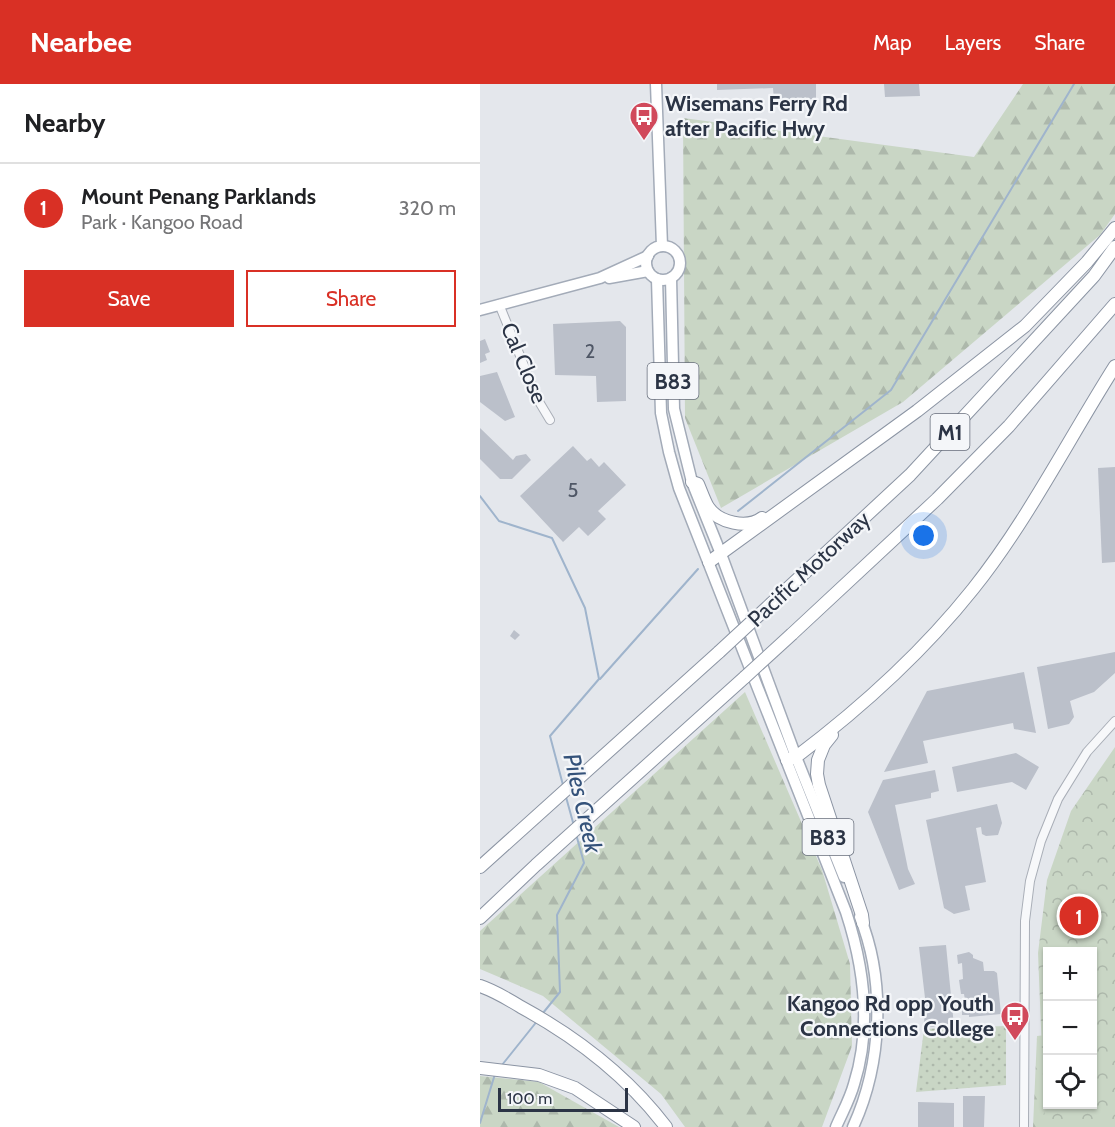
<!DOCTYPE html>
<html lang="en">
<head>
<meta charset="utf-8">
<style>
  body { margin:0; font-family:Cabin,sans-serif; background:#f2f2f2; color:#202124 }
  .controls { position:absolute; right:18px; bottom:18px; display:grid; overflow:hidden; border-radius:0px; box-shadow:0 2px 4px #0004 }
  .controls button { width:54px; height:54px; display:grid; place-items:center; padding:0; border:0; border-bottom:2px solid #e0e0e0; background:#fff; color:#202124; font:30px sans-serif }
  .scale { position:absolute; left:18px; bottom:15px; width:130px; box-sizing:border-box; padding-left:6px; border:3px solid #2b3445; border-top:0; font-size:16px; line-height:21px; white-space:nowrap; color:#2b3445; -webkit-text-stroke:4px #f4f6f9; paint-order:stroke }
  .you { position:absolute; left:444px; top:452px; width:21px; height:21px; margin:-15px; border:4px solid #fff; border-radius:50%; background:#1a73e8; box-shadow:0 0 0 9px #1a73e833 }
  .badge { display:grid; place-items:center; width:39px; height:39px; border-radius:50%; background:#d93025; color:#fff; font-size:20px; font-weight:700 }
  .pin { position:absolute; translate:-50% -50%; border:3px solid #fff; box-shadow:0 2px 6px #0006 }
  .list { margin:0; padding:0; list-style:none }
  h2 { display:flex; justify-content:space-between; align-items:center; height:78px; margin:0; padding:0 24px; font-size:26px }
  h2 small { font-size:20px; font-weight:400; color:#757577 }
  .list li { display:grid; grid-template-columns:39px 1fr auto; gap:18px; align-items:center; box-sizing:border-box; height:90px; padding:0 24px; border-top:2px solid #e0e0e0 }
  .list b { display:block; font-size:22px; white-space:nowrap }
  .list p { margin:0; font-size:20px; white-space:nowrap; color:#757577 }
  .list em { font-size:20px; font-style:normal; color:#757577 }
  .actions { display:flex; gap:12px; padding:18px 24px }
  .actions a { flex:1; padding:14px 0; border:2px solid #d93025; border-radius:0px; text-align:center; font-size:21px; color:#d93025 }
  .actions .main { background:#d93025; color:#fff }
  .icon { flex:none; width:33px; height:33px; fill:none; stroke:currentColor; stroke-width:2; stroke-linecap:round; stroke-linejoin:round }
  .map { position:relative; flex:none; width:635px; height:1043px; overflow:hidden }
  header { display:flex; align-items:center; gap:36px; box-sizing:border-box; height:84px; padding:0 30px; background:#d93025; color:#fff }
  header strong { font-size:28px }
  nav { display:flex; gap:33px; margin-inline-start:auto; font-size:21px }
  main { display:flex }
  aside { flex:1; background:#fff }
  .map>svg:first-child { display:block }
</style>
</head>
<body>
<header>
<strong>Nearbee</strong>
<nav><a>Map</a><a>Layers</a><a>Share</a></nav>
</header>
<main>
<aside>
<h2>Nearby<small></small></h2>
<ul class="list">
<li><span class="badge">1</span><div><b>Mount Penang Parklands</b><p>Park · Kangoo Road</p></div><em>320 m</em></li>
</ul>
<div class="actions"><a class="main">Save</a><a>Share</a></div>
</aside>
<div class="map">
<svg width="635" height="1043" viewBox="0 0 635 1043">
  <defs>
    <pattern id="grass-dots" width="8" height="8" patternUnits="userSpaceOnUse" patternTransform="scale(1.5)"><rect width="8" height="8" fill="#c9d6c5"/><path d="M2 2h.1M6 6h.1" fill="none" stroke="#adb8ab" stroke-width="1.8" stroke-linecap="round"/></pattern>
    <pattern id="forest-firs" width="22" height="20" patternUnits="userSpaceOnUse" patternTransform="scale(1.5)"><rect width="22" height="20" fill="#c9d6c5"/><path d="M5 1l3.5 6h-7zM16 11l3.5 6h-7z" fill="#adb8ab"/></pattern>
    <pattern id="park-crowns" width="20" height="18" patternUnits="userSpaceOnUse" patternTransform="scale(1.5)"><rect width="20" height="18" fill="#c9d6c5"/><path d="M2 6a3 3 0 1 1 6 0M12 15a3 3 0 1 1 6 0" fill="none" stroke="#adb8ab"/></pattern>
  </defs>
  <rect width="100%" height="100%" fill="#e4e7ec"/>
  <!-- grass -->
  <path fill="url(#grass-dots)" d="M526,942v59l-90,7 8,-63z"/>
  <!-- forest -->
  <g fill="url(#forest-firs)">
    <path d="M543,0h92v130l-15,21 -197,167 -182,106 -36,-90 -2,-300 291,39z"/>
    <path d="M265,608l77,178 28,94 2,82 -30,81h-137l-24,-33 -118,-98 -63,-27v-38z"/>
    <path d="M566,951l2,69 67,23h-82l4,-91z"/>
    <path d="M0,992l59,6 80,45h-139z"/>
  </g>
  <!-- park -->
  <path fill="url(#park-crowns)" fill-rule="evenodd" d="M635,663v380h-70l-7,-174 9,-73 24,-69zM568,868h44v152h-44z"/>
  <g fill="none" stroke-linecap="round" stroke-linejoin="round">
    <!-- stream -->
    <g stroke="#9fb4cc" stroke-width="2">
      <path d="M0,412l19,25 53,17 33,70 14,71 -49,57 13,49"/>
      <path d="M258,427l153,-121 183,-306"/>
      <path d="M120,595l98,-110"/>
      <path d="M86,713l8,29"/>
      <path d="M63,929l17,-21 -3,-77 27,-52 -8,-29"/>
      <path d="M22,981l36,-45"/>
      <path d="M0,1039l15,-49"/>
    </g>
  </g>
  <!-- building -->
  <g fill="#bbc0ca">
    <path d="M237,0h99v15l-42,2 -1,-13 -56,2z"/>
    <path d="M404,0h35l1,12 -35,1z"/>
    <path d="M140,237l6,6v74l-29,1 -1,-26 -41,-1 -2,-51z"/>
    <path d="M5,255l5,13 -5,2 2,6 -7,3v-22z"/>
    <path d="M17,288l18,45 -10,4 -25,-19v-26z"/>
    <path d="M0,344l33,32 3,-4 10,-2 5,6 -19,19h-12l-20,-20z"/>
    <path d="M93,362l14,15 4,-3 8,9 5,-5 22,23 -28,26 8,8 -18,17 -9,-9 -16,15 -43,-46z"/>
    <path d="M635,383v95l-13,1 -4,-95z"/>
    <path d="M34,546l6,5 -5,5 -5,-4z"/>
    <path d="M635,568v21l-21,19 -24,9 4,16 -5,7 -21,5 -11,-62z"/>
    <path d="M544,588l12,61 -22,-4 -1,-6 -90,18 5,22 -44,9 43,-81z"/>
    <path d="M536,669l23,14 -13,23 -14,-8 -55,10 -5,-25z"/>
    <path d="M455,686l4,21 -8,2v5l-36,7 13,64 7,15 -16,6 -31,-78 15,-32z"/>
    <path d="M517,720l5,19 -4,12 -12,1 -4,-2 -1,-7 -5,1 10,54 -21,4 5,24 -16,4 -10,-6 -18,-88z"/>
    <path d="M466,861l8,81 -30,1 1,-29 -6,-51z"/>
    <path d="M489,868l4,3v3l10,4 1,9h10l3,2 4,41 -32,3v-2h-7v-9h4l-2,-12h-3l-2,-14 4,-1 -1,-16 -4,1 -1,-9z"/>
    <path d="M483,1012h22l-1,31h-21z"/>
    <path d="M438,1018l36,1v24h-36z"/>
  </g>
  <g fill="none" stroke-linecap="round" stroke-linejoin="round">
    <!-- minor casing -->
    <g stroke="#a9aeb7" stroke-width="10">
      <g id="minor">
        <path d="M19,220l39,96 12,20"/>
        <path d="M544,1043l1,-206 5,-40 11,-40 17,-42 29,-47 28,-31"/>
      </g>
    </g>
    <!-- major casing -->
    <g stroke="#a3abb8" stroke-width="13">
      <g id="major">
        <path d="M176,0l6,162"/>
        <circle cx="183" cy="179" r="17"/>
        <path d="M129,194l39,-7"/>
        <path d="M191,194l3,131 18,73 29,72 75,203 48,120"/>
        <path d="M177,195l4,134 8,39 10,36 167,424c18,55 26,115 8,172 -4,15 -12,29 -18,43"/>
        <path d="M0,226l120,-32 48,-22"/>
        <path d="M373,1043c29,-63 33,-145 7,-210"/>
      </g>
    </g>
    <!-- highway casing -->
    <g stroke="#8b94a3" stroke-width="14">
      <g id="highway">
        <path d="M212,398l6,2c3,7 6,16 10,23 11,16 39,22 54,11"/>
        <path d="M229,478l208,-151 108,-85 62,-64 28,-34"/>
        <path d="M292,519l138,-128 184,-199 21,-29"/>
        <path d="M312,550l145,-135 72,-73 106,-122"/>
        <path d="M352,651l-8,10 -6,15 -1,14 2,11 43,130 1,8"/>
        <path d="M307,676l9,-3c65,-49 126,-104 177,-168 55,-69 95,-149 142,-223"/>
        <path d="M0,783l239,-215"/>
        <path d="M0,834l56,-53 209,-188"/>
        <path d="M0,902c15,5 28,13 41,21 55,30 107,70 145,120"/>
        <path d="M0,984l59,7 36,13 59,39"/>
      </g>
    </g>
    <!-- minor -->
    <use href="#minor" stroke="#f7f8fa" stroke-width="8"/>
    <!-- major -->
    <use href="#major" stroke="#fff" stroke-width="10"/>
    <!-- highway -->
    <use href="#highway" stroke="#fff" stroke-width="12"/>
    <!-- highway-bridge casing -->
    <g stroke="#8b94a3" stroke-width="14" stroke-linecap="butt">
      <g id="highway-bridge">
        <path d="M239,568l53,-49"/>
        <path d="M265,593l47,-43"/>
      </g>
    </g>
    <!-- highway-bridge -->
    <use href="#highway-bridge" stroke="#fff" stroke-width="12"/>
  </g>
  <!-- icons -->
  <defs>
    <g id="bus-pin" transform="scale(1.5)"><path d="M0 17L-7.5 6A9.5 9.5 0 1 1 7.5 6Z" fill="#d1495b" stroke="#f4f6f9"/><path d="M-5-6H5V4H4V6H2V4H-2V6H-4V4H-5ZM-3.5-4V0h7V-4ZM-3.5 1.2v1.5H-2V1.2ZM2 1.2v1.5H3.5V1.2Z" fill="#fff"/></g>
  </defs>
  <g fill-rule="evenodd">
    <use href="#bus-pin" x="164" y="32"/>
    <use href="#bus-pin" x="535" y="932"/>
  </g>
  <g text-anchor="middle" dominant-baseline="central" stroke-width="4.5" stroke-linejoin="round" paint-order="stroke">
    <!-- number labels -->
    <g font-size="20" fill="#4f5766">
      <text x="110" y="267">2</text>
      <text x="93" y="406">5</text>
    </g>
    <!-- shield labels -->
    <g fill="#f4f6f9" stroke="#676e7b" stroke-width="1.5">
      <rect x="167.5" y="279" width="51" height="36" rx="4.5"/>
      <rect x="450.5" y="330" width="39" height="36" rx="4.5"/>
      <rect x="322.5" y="735" width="51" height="36" rx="4.5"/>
    </g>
    <g font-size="21" font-weight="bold" fill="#2b3445">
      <text x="193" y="297">B83</text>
      <text x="470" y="348">M1</text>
      <text x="348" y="753">B83</text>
    </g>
    <!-- poi labels -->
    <g font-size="22" font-weight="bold" fill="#2b3445" stroke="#f4f6f9" text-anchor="start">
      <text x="185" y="19">Wisemans Ferry Rd<tspan x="185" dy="25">after Pacific Hwy</tspan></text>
      <text x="514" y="919" text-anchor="end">Kangoo Rd opp Youth<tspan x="514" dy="25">Connections College</tspan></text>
    </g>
    <!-- street labels -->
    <g font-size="22" fill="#2b3445" stroke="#f4f6f9">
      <text transform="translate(44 279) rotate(67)">Cal Close</text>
      <text transform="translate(329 485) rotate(-43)">Pacific Motorway</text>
    </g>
    <!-- water labels -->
    <g font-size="24" font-style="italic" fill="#34527a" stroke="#f4f6f9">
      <text transform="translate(103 719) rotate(77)">Piles Creek</text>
    </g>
  </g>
</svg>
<div class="controls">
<button>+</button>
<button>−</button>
<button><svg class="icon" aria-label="locate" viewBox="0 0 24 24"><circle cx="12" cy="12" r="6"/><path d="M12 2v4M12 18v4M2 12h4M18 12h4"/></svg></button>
</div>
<div class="scale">100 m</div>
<div class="you"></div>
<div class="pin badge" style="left:599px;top:832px">1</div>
</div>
</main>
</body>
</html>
